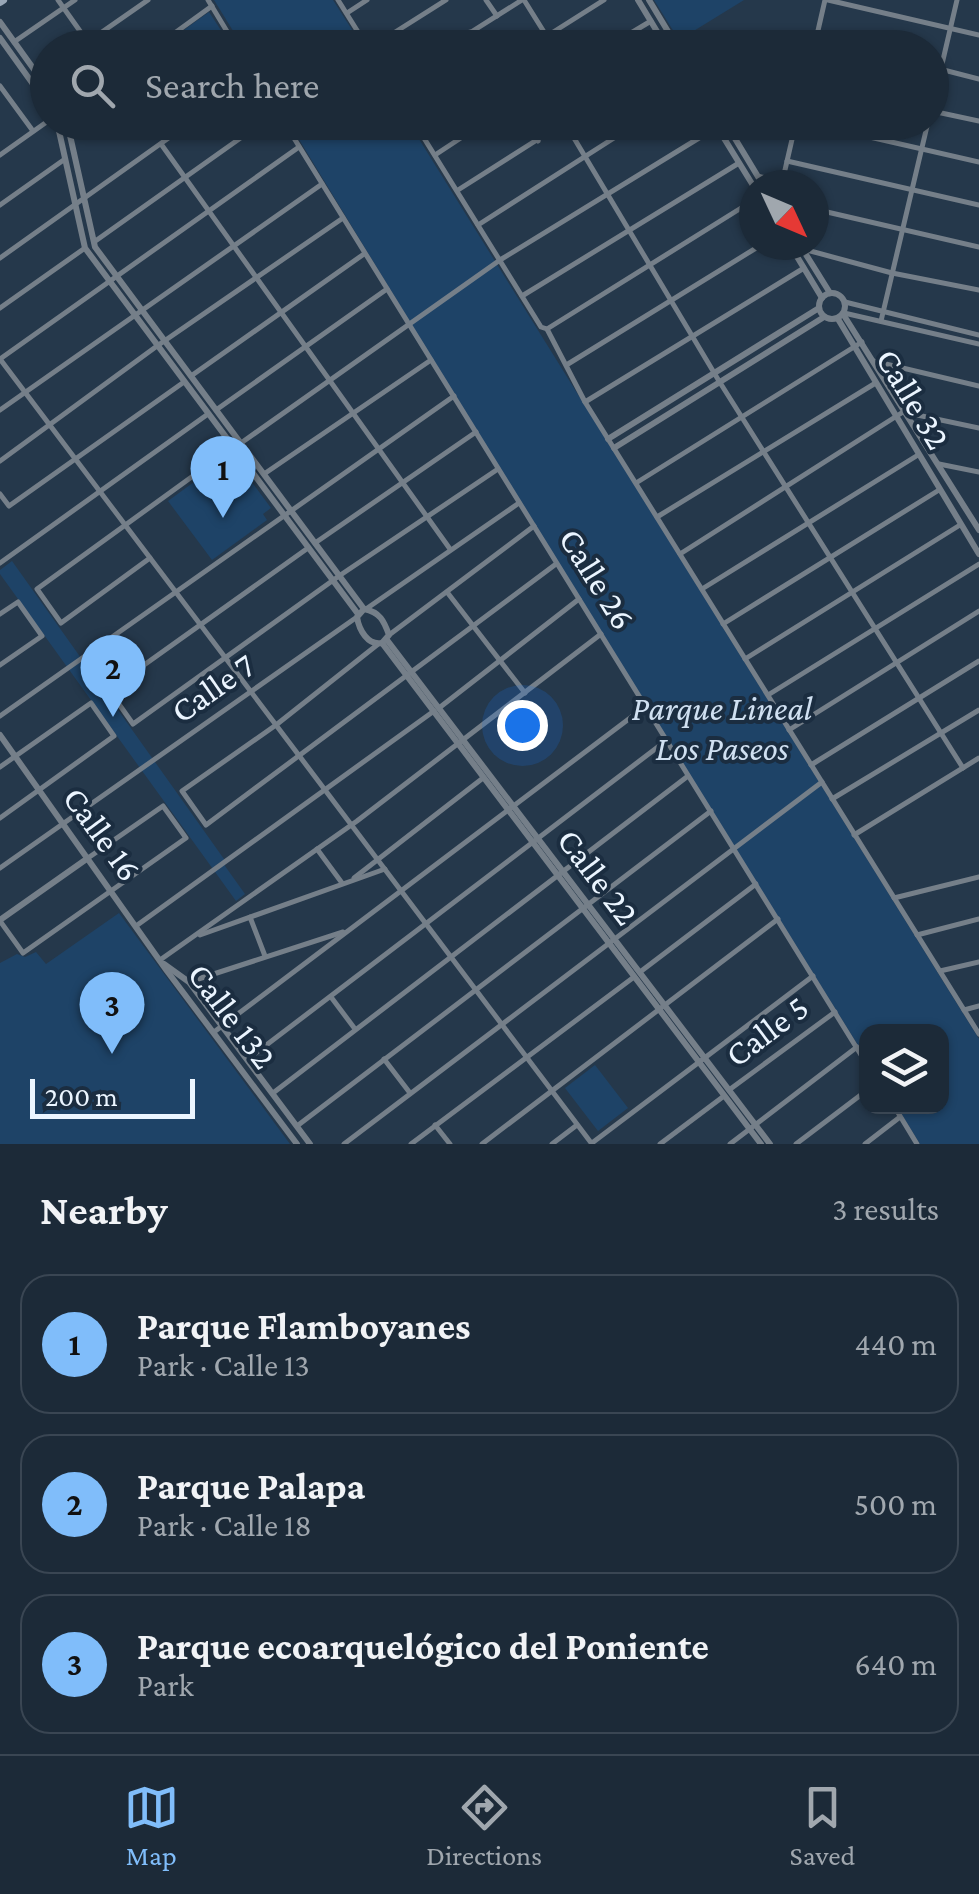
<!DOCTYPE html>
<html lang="en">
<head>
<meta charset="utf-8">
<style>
  body { margin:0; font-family:"Crimson Pro",serif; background:#253240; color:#f1f3f6 }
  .controls { position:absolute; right:30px; bottom:30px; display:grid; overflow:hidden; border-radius:20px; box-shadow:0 2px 8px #0004 }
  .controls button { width:90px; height:90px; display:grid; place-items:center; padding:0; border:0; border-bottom:2px solid #3a4653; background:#1c2a38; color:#f1f3f6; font:50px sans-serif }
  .compass { position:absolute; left:739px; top:170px; width:90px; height:90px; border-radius:50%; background:#1c2a38; box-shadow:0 2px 8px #0004; rotate:134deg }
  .scale { position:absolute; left:30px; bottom:25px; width:165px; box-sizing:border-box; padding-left:10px; border:5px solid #ebf5ff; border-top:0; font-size:28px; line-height:35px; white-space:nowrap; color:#ebf5ff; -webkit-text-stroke:8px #1b2d40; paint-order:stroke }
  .you { position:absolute; left:522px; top:725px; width:35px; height:35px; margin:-25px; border:8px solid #fff; border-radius:50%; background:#1a73e8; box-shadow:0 0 0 15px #1a73e833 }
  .badge { display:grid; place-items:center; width:65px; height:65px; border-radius:50%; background:#80bdfa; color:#111; font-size:32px; font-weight:700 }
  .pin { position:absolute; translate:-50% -82px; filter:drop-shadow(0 2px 5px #0008) }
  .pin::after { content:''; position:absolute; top:52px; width:35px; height:30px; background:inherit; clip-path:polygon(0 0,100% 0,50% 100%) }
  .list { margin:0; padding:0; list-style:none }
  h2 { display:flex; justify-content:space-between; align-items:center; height:130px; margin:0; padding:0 40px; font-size:42px }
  h2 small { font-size:32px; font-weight:400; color:#a0a7ae }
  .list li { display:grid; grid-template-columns:65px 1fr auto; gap:30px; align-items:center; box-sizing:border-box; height:140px; margin:0 20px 20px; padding:0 20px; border:2px solid #3a4653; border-radius:30px }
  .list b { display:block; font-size:38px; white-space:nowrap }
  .list p { margin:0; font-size:32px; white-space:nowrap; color:#a0a7ae }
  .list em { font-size:32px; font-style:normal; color:#a0a7ae }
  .icon { flex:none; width:55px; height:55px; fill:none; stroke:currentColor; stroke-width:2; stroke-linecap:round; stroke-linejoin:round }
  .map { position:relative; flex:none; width:979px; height:1144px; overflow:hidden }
  .search { position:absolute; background:#1c2a38; box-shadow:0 2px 8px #0004; left:30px; right:30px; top:30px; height:110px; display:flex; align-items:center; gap:25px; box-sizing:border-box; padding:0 35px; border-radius:55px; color:#a0a7ae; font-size:38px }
  .sheet { height:610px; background:#1c2a38 }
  nav { display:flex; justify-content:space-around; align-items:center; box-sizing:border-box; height:140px; border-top:2px solid #3a4653; background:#1c2a38; font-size:28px; color:#a0a7ae }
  nav a { display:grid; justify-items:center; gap:5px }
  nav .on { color:#80bdfa }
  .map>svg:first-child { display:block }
</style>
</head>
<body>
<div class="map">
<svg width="979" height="1144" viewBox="0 0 979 1144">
  <rect width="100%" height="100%" fill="#25384b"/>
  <!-- green -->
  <g fill="#1e4367">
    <path d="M214,0h119l30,47h-120z"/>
    <path d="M654,0h90l-65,40z"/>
    <path d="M209,12l23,35h-72z"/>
    <path d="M289,123h120l570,916v105h-59l-23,-37 45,-1v-74h-76v26l-332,-532z"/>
    <path d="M198,479l20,26 33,-24 20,27 -8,6 4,6 -55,40 -44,-59z"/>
    <path d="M12,561l212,298 1,7 20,28 -9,7 -236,-327v-4z"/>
    <path d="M119,913l171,231h-290v-181l17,-9 8,3 11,-5 10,12z"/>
    <path d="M595,1065l33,43 -30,23 -33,-43z"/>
  </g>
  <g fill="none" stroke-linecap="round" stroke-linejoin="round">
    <!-- minor -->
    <g stroke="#757f89" stroke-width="5">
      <path d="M58,0l34,48"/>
      <path d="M208,0l29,48"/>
      <path d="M338,0l30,48"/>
      <path d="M486,0l11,16"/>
      <path d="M524,0l30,48"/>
      <path d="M828,0l151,35"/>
      <path d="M347,13l20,-13"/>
      <path d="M470,32l9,16"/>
      <path d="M547,36l57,-36"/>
      <path d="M816,39l36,9"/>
      <path d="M14,42l61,-42"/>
      <path d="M79,48l69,-48"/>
      <path d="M154,48l58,-42"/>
      <path d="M370,48l76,-48"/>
      <path d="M446,48l76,-48"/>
      <path d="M606,48l45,-27"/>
      <path d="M814,48l11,-48"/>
      <path d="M932,67l47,12"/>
      <path d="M38,75l10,-6"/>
      <path d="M0,86l33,45"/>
      <path d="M932,107l25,-107"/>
      <path d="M932,111l47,10"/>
      <path d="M284,122l582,941"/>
      <path d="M414,122l127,205 6,2 38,73 394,632"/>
      <path d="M526,122l12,19"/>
      <path d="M804,122l175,40"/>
      <path d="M565,123l154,258 244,387"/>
      <path d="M161,144l289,405"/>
      <path d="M0,155l48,-34"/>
      <path d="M435,155l50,-33"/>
      <path d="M787,161l192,44"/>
      <path d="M782,183l14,-61"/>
      <path d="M458,190l107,-68"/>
      <path d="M0,205l65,-46"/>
      <path d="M814,209l165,38"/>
      <path d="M478,225l161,-103"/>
      <path d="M94,242l169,-120"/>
      <path d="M803,249l89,24 87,17"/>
      <path d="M0,258l191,-136"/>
      <path d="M522,296l217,-133"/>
      <path d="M845,302l134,33"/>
      <path d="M0,308l85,-60"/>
      <path d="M844,313l135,31"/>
      <path d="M881,321l47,-199"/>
      <path d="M547,329l207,-129"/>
      <path d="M0,359l592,785"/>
      <path d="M0,359l299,-212"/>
      <path d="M873,361l106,25"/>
      <path d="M568,364l193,-119"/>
      <path d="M191,376l173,-122"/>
      <path d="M585,402l219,-134"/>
      <path d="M0,410l322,-226"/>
      <path d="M216,410l171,-121"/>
      <path d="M241,443l259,-183 217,-133"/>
      <path d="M0,461l157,-115 186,-128"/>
      <path d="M939,464l40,8"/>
      <path d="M264,474l167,-114"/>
      <path d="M636,483l226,-141"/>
      <path d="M0,494l9,12 175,-124"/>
      <path d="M657,517l217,-133"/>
      <path d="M315,543l161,-111"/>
      <path d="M308,548l-199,142 24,34 206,-148 159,-107"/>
      <path d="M680,554l223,-142 76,16"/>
      <path d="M150,558l-89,65 -24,-34 196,-142"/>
      <path d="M0,563l208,-149"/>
      <path d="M702,589l216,-134"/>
      <path d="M447,592l78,101"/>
      <path d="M366,609l153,-106"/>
      <path d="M0,614l18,-12 24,34 -42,29"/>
      <path d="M723,624l216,-134"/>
      <path d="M389,635l145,-109"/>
      <path d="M377,645l-101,80 -94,66 24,34 350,-261"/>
      <path d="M745,659l215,-134"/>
      <path d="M768,695l211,-131"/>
      <path d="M439,708l140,-109"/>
      <path d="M0,716l454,-320"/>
      <path d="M789,730l190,-119"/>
      <path d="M811,765l168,-104"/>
      <path d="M0,767l91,-64 23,33 -114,82"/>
      <path d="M832,799l147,-89"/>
      <path d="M854,835l125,-77"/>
      <path d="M317,849l25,34"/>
      <path d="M0,868l357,-251"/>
      <path d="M354,878l129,-100"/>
      <path d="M894,898l85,-21"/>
      <path d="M250,917l15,39"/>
      <path d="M0,921l23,32 163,-115 -23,-32 -75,52"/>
      <path d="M136,926l298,-215"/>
      <path d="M200,935l185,-66"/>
      <path d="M917,935l62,-16"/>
      <path d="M160,960l197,-139 244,-187"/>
      <path d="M940,971l39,-9"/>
      <path d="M640,972l116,-88"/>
      <path d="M189,982l154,-50"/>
      <path d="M331,997l24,32"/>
      <path d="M964,1010l15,-4"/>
      <path d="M214,1032l432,-326"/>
      <path d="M248,1059l419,-319"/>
      <path d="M384,1059l26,34"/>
      <path d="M729,1090l106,-78"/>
      <path d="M273,1093l415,-317"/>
      <path d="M894,1106l23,38"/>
      <path d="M435,1125l15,19"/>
      <path d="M297,1126l414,-315"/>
      <path d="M592,1143l221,-167"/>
      <path d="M344,1144l478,-362"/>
      <path d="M411,1144l223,-167"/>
      <path d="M482,1144l296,-225"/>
      <path d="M552,1144l25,-19"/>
      <path d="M660,1144l64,-48"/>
      <path d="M730,1144l127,-97"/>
      <path d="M796,1144l70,-53"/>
      <path d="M865,1144l35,-27"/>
    </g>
    <!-- tertiary -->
    <g stroke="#757f89" stroke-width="6">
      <path d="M638,0l29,48"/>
      <path d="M649,0l29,48"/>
      <path d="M0,22l48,67"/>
      <path d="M0,38l48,67"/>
      <path d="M57,122l28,126 273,366"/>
      <path d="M67,122l28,125 269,362"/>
      <path d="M714,122l40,65"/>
      <path d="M725,122l38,63"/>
      <path d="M759,177l23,5"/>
      <path d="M790,245l32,53"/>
      <path d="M800,245l30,48"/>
      <circle cx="832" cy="306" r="13"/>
      <path d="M843,314l136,216"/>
      <path d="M838,319l141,235"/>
      <path d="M608,439l211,-131"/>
      <path d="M614,448l210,-131"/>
      <path d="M364,609c16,3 20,12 25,26l-7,8c-14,3 -23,-13 -25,-26z"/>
      <path d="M387,640l383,504"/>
      <path d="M382,643l379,501"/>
      <path d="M0,735l167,236 130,173"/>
      <path d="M0,920l88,-62"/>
      <path d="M164,964l25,18 121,162"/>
    </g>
    <!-- secondary -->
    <path stroke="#99a7b7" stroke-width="8" d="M0,2l3,-2"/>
  </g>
  <g text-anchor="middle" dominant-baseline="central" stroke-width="8" stroke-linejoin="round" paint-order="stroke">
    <!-- street labels -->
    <g font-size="35" fill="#ebf5ff" stroke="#1b2d40">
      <text transform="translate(913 399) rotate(59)">Calle 32</text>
      <text transform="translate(597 579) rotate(58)">Calle 26</text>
      <text transform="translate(213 688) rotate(-35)">Calle 7</text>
      <text transform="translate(102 834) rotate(54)">Calle 16</text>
      <text transform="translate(598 877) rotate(53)">Calle 22</text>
      <text transform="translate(232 1016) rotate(53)">Calle 132</text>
      <text transform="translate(767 1031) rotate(-37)">Calle 5</text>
    </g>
    <!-- park labels -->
    <g font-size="35" font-style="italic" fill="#d0e0f1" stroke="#1b2d40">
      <text x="722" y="708">Parque Lineal<tspan x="722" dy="40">Los Paseos</tspan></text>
    </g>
  </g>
</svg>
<div class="controls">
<button><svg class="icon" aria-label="layers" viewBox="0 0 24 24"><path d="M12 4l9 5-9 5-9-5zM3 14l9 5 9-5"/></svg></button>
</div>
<svg class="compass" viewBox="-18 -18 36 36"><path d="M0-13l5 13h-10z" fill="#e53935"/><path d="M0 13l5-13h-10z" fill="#a0a7ae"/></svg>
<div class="scale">200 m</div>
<div class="you"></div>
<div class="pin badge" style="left:223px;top:518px">1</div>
<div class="pin badge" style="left:113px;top:717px">2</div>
<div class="pin badge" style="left:112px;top:1054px">3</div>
<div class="search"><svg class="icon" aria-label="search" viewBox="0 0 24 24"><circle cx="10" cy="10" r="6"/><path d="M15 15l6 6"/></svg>Search here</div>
</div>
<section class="sheet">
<h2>Nearby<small>3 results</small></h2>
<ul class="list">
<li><span class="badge">1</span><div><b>Parque Flamboyanes</b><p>Park · Calle 13</p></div><em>440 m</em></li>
<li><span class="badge">2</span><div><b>Parque Palapa</b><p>Park · Calle 18</p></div><em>500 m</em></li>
<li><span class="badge">3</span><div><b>Parque ecoarquelógico del Poniente</b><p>Park</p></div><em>640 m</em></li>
</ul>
</section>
<nav>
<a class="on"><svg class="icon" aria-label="map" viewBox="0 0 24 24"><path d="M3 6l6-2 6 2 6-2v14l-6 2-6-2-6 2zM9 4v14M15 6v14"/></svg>Map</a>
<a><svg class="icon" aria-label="directions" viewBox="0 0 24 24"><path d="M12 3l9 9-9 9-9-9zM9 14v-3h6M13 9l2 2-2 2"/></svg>Directions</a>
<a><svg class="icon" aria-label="saved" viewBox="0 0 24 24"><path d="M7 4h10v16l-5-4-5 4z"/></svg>Saved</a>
</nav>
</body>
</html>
